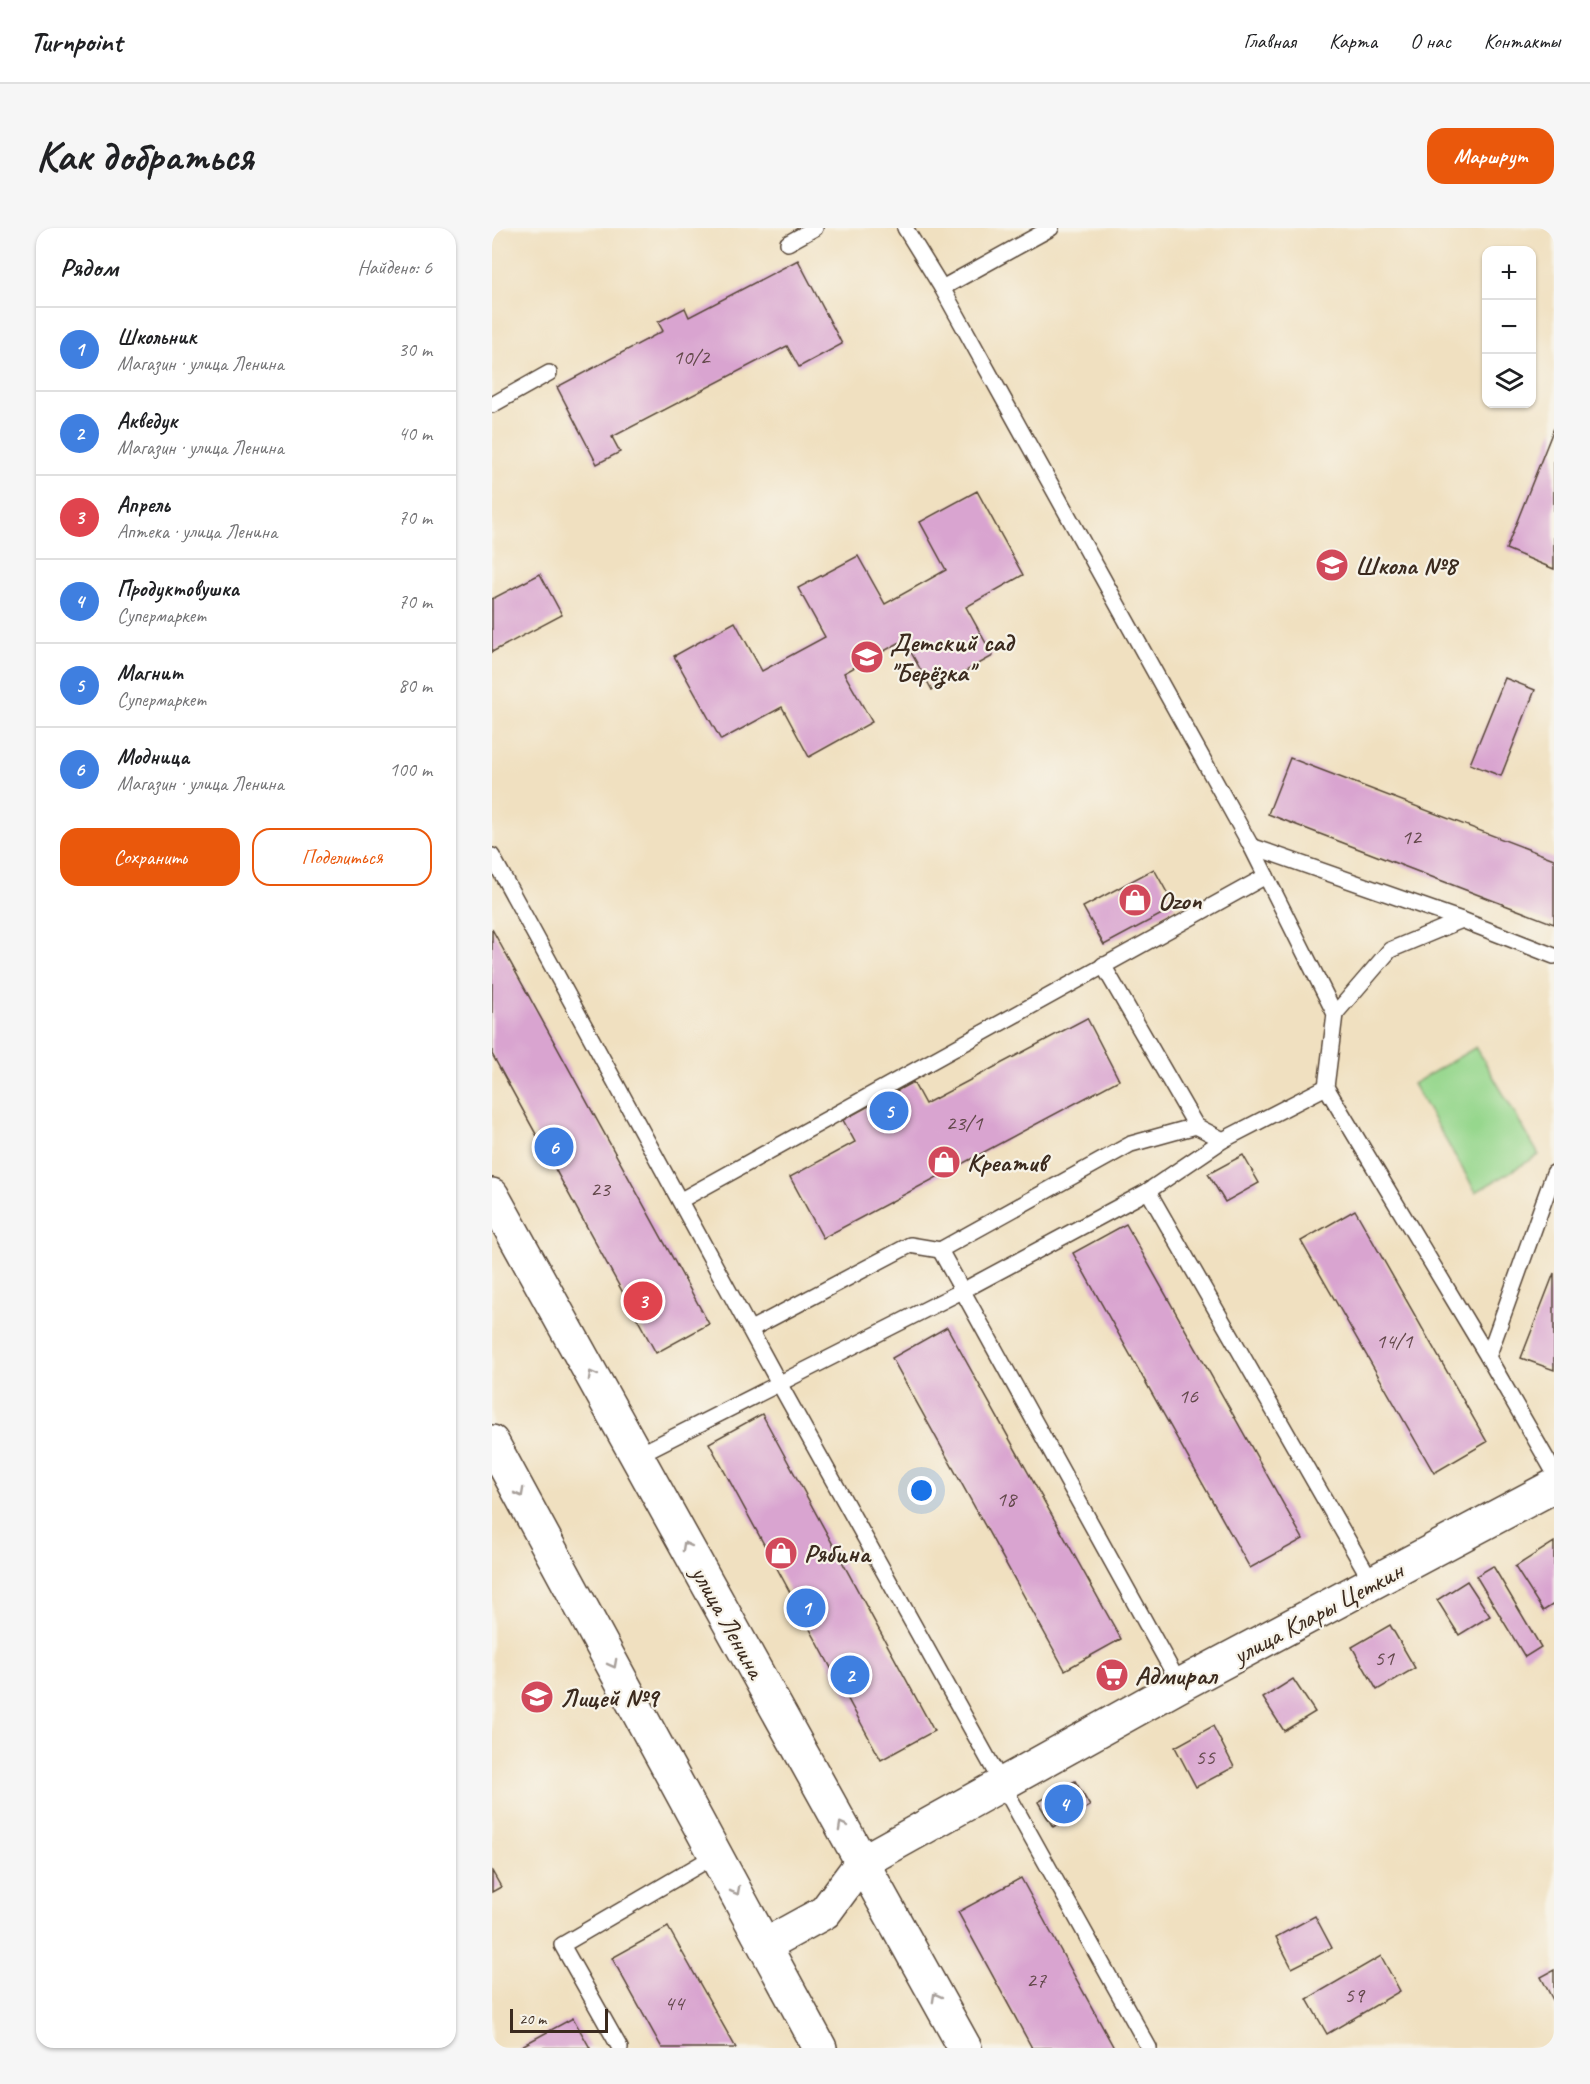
<!DOCTYPE html>
<html lang="ru">
<head>
<meta charset="utf-8">
<style>
  body { margin:0; font-family:Caveat,sans-serif; background:#f6f6f6; color:#202124 }
  .controls { position:absolute; right:18px; top:18px; display:grid; overflow:hidden; border-radius:12px; box-shadow:0 2px 4px #0004 }
  .controls button { width:54px; height:54px; display:grid; place-items:center; padding:0; border:0; border-bottom:2px solid #e0e0e0; background:#fff; color:#202124; font:30px sans-serif }
  .scale { position:absolute; left:18px; bottom:15px; width:98px; box-sizing:border-box; padding-left:6px; border:3px solid #3b2a1e; border-top:0; font-size:16px; line-height:21px; white-space:nowrap; color:#3b2a1e; -webkit-text-stroke:4px #f7f3e8; paint-order:stroke }
  .you { position:absolute; left:430px; top:1263px; width:21px; height:21px; margin:-15px; border:4px solid #fff; border-radius:50%; background:#1a73e8; box-shadow:0 0 0 9px #1a73e833 }
  .badge { display:grid; place-items:center; width:39px; height:39px; border-radius:50%; background:#ea580c; color:#fff; font-size:20px; font-weight:700 }
  .pin { position:absolute; translate:-50% -50%; border:3px solid #fff; box-shadow:0 2px 6px #0006 }
  .list { margin:0; padding:0; list-style:none }
  h2 { display:flex; justify-content:space-between; align-items:center; height:78px; margin:0; padding:0 24px; font-size:26px }
  h2 small { font-size:20px; font-weight:400; color:#757577 }
  .list li { display:grid; grid-template-columns:39px 1fr auto; gap:18px; align-items:center; box-sizing:border-box; height:84px; padding:0 24px; border-top:2px solid #e0e0e0 }
  .list b { display:block; font-size:22px; white-space:nowrap }
  .list p { margin:0; font-size:20px; white-space:nowrap; color:#757577 }
  .list em { font-size:20px; font-style:normal; color:#757577 }
  .actions { display:flex; gap:12px; padding:18px 24px }
  .actions a { flex:1; padding:14px 0; border:2px solid #ea580c; border-radius:18px; text-align:center; font-size:21px; color:#ea580c }
  .actions .main { background:#ea580c; color:#fff }
  .icon { flex:none; width:33px; height:33px; fill:none; stroke:currentColor; stroke-width:2; stroke-linecap:round; stroke-linejoin:round }
  .map { position:relative; flex:none; width:1062px; height:1820px; overflow:hidden; border-radius:18px }
  header { display:flex; align-items:center; gap:36px; box-sizing:border-box; height:84px; padding:0 30px; background:#fff; border-bottom:2px solid #e0e0e0 }
  header strong { font-size:28px }
  nav { display:flex; gap:33px; margin-inline-start:auto; font-size:21px }
  .intro { display:flex; align-items:center; justify-content:space-between; box-sizing:border-box; height:144px; padding:0 36px }
  h1 { margin:0; font-size:42px }
  .button { padding:15px 27px; border-radius:18px; background:#ea580c; color:#fff; font-size:21px; font-weight:700 }
  main { display:flex; gap:36px; padding:0 36px }
  aside { flex:1; background:#fff; border-radius:18px; box-shadow:0 2px 4px #0004 }
  .map>svg:first-child { display:block }
</style>
</head>
<body>
<header>
<strong>Turnpoint</strong>
<nav><a>Главная</a><a>Карта</a><a>О нас</a><a>Контакты</a></nav>
</header>
<div class="intro"><h1>Как добраться</h1><a class="button">Маршрут</a></div>
<main>
<aside>
<h2>Рядом<small>Найдено: 6</small></h2>
<ul class="list">
<li><span class="badge" style="background:#3f7fe0">1</span><div><b>Школьник</b><p>Магазин · улица Ленина</p></div><em>30 m</em></li>
<li><span class="badge" style="background:#3f7fe0">2</span><div><b>Акведук</b><p>Магазин · улица Ленина</p></div><em>40 m</em></li>
<li><span class="badge" style="background:#e0444e">3</span><div><b>Апрель</b><p>Аптека · улица Ленина</p></div><em>70 m</em></li>
<li><span class="badge" style="background:#3f7fe0">4</span><div><b>Продуктовушка</b><p>Супермаркет</p></div><em>70 m</em></li>
<li><span class="badge" style="background:#3f7fe0">5</span><div><b>Магнит</b><p>Супермаркет</p></div><em>80 m</em></li>
<li><span class="badge" style="background:#3f7fe0">6</span><div><b>Модница</b><p>Магазин · улица Ленина</p></div><em>100 m</em></li>
</ul>
<div class="actions"><a class="main">Сохранить</a><a>Поделиться</a></div>
</aside>
<div class="map">
<svg width="1062" height="1820" viewBox="0 0 1062 1820">
  <rect width="100%" height="100%" fill="#f7f3e8"/>
  <filter id="ink" filterUnits="userSpaceOnUse"><feTurbulence type="fractalNoise" baseFrequency=".0167" numOctaves="2"/><feDisplacementMap in="SourceGraphic" scale="12" xChannelSelector="R" yChannelSelector="G"/><feConvolveMatrix kernelMatrix="1 2 1 2 8 2 1 2 1" color-interpolation-filters="sRGB"/></filter>
  <filter id="wash" filterUnits="userSpaceOnUse"><feTurbulence type="fractalNoise" baseFrequency=".008" numOctaves="4" result="noise"/><feDisplacementMap in="SourceGraphic" scale="24" xChannelSelector="R" yChannelSelector="G"/><feGaussianBlur stdDeviation="1.35" result="paint"/><feColorMatrix in="noise" values="0 0 0 0 0 0 0 0 0 0 0 0 0 0 0 0 0 1.4 0 .05"/><feComposite in="paint" operator="in"/></filter>
  <g filter="url(#wash)">
    <rect width="100%" height="100%" fill="#f0e0c0"/>
    <!-- green -->
    <path fill="#96d78d" stroke="#688056" stroke-width="1.5" d="M984,819l63,108 -63,37 -63,-108z"/>
    <g id="blocks">
      <!-- building -->
      <g fill="#d9a4d0">
        <path d="M306,32l44,84 -43,23 -12,-21 -175,91 8,15 -23,12 -40,-77 106,-56 -5,-9 27,-14 4,9z"/>
        <path d="M1062,200v141l-48,-20z"/>
        <path d="M485,263l46,84 -57,32 27,49 -61,34 -28,-50 -60,33 28,49 -63,35 -27,-50 -61,33 -47,-84 61,-34 27,49 63,-34 -27,-49 60,-32 27,48 61,-34 -26,-48z"/>
        <path d="M48,346l22,41 -70,37v-53z"/>
        <path d="M1013,450l30,12 -34,86 -31,-12z"/>
        <path d="M798,530l264,101v65l-286,-110z"/>
        <path d="M662,641l21,38 -71,38 -21,-38z"/>
        <path d="M0,701l217,395 -53,29 -164,-299z"/>
        <path d="M595,790l32,62 -296,158 -33,-61 65,-35 -12,-22 70,-38 12,22z"/>
        <path d="M751,927l16,28 -34,19 -17,-28z"/>
        <path d="M863,982l132,232 -53,31 -133,-232z"/>
        <path d="M634,996l177,315 -53,29 -177,-315z"/>
        <path d="M1062,1045v97l-33,-12z"/>
        <path d="M455,1099l174,312 -56,31 -173,-312z"/>
        <path d="M270,1186l172,317 -53,29 -172,-317z"/>
        <path d="M1062,1314v62l-11,7 -28,-44z"/>
        <path d="M1001,1338l48,81 -16,10 -49,-81z"/>
        <path d="M975,1353l23,35 -31,19 -22,-35z"/>
        <path d="M898,1397l25,43 -38,22 -25,-43z"/>
        <path d="M801,1451l22,33 -31,19 -21,-33z"/>
        <path d="M721,1498l21,41 -38,20 -21,-40z"/>
        <path d="M583,1553l15,25 -37,21 -15,-25z"/>
        <path d="M0,1643l9,16 -9,5z"/>
        <path d="M529,1650l93,170h-82l-74,-136z"/>
        <path d="M823,1688l17,32 -40,20 -16,-31z"/>
        <path d="M176,1699l68,121h-74l-50,-90z"/>
        <path d="M889,1728l19,35 -73,43 -20,-35z"/>
        <path d="M1062,1742v32l-13,-25z"/>
        <path d="M81,1790l17,30h-72z"/>
      </g>
    </g>
  </g>
  <g filter="url(#ink)">
    <use href="#blocks" fill-opacity="0" stroke="#564536" stroke-width="1.5"/>
    <g fill="none" stroke-linecap="round" stroke-linejoin="round">
      <!-- service casing -->
      <g stroke="#564536" stroke-width="18">
        <g id="service">
          <path d="M413,0l37,60 309,558 84,168 -9,73 162,270 66,115"/>
          <path d="M296,15l27,-15"/>
          <path d="M450,60l109,-60"/>
          <path d="M0,177l57,-32"/>
          <path d="M759,618l211,74 92,36"/>
          <path d="M0,628l288,529 369,663"/>
          <path d="M611,737l93,161"/>
          <path d="M843,786l55,-64 72,-30"/>
          <path d="M656,963l225,393"/>
          <path d="M189,972l585,-324"/>
          <path d="M448,1022l240,435"/>
          <path d="M259,1101l159,-84 30,5 191,-106 65,-18 27,14"/>
          <path d="M996,1129l66,-184"/>
          <path d="M144,1228l328,-166 184,-99 75,-51 103,-53"/>
          <path d="M128,1820l-58,-103 154,-90"/>
        </g>
      </g>
      <!-- tertiary casing -->
      <g stroke="#564536" stroke-width="36">
        <path id="tertiary" d="M273,1717l60,-33 37,-50 318,-177 374,-199"/>
      </g>
      <!-- secondary casing -->
      <g stroke="#564536" stroke-width="36">
        <g id="secondary">
          <path d="M0,967l473,853"/>
          <path d="M0,1214l328,606"/>
        </g>
      </g>
      <!-- service -->
      <use href="#service" stroke="#fff" stroke-width="15"/>
      <!-- tertiary -->
      <use href="#tertiary" stroke="#fff" stroke-width="33"/>
      <!-- secondary -->
      <use href="#secondary" stroke="#fff" stroke-width="33"/>
    </g>
    <!-- one-way arrows -->
    <defs><path id="oneway-chevron" d="M-2-3.5L2.5 0L-2 3.5" fill="none" stroke-width="1.6" stroke-linecap="round" stroke-linejoin="round" transform="scale(1.5)"/></defs>
    <g stroke="#a79f9a">
      <use href="#oneway-chevron" transform="translate(100 1147) rotate(-119)"/>
      <use href="#oneway-chevron" transform="translate(28 1265) rotate(62)"/>
      <use href="#oneway-chevron" transform="translate(194 1318) rotate(-119)"/>
      <use href="#oneway-chevron" transform="translate(121 1436) rotate(62)"/>
      <use href="#oneway-chevron" transform="translate(350 1598) rotate(-119)"/>
      <use href="#oneway-chevron" transform="translate(244 1663) rotate(62)"/>
      <use href="#oneway-chevron" transform="translate(444 1769) rotate(-119)"/>
    </g>
  </g>
  <!-- icons -->
  <defs>
    <g id="school-disc" transform="scale(1.725)"><circle r="9.5" fill="#d1495b" stroke="#f7f3e8"/><path d="M0-5L7-2L0 1L-7-2ZM-4 1L0 2.5L4 1V4Q0 6-4 4Z" fill="#fff"/></g>
    <g id="shop-disc" transform="scale(1.725)"><circle r="9.5" fill="#d1495b" stroke="#f7f3e8"/><path d="M-5-2.5h2.3a2.7 3.5 0 0 1 5.4 0H5L5.5 6h-11ZM-1.5-2.5h3a1.5 2.3 0 0 0-3 0Z" fill="#fff"/></g>
    <g id="supermarket-disc" transform="scale(1.725)"><circle r="9.5" fill="#d1495b" stroke="#f7f3e8"/><path d="M-6-5.5h2.5l.6 2H6L4.5 2H-2.5L-4.4-4H-6ZM-1.5 3.2a1.3 1.3 0 1 0 .1 0ZM3 3.2a1.3 1.3 0 1 0 .1 0Z" fill="#fff"/></g>
  </defs>
  <g fill-rule="evenodd">
    <use href="#school-disc" x="840" y="337"/>
    <use href="#school-disc" x="375" y="429"/>
    <use href="#shop-disc" x="643" y="672"/>
    <use href="#shop-disc" x="452" y="934"/>
    <use href="#shop-disc" x="289" y="1325"/>
    <use href="#supermarket-disc" x="620" y="1447"/>
    <use href="#school-disc" x="45" y="1469"/>
  </g>
  <g text-anchor="middle" dominant-baseline="central" stroke-width="4.5" stroke-linejoin="round" paint-order="stroke">
    <!-- number labels -->
    <g font-size="22" fill="#62484a">
      <text x="199" y="129">10/2</text>
      <text x="919" y="609">12</text>
      <text x="472" y="895">23/1</text>
      <text x="108" y="961">23</text>
      <text x="902" y="1113">14/1</text>
      <text x="696" y="1168">16</text>
      <text x="514" y="1271">18</text>
      <text x="892" y="1430">51</text>
      <text x="713" y="1529">55</text>
      <text x="544" y="1752">27</text>
      <text x="862" y="1767">59</text>
      <text x="182" y="1775">44</text>
    </g>
    <!-- poi labels -->
    <g font-size="26" font-weight="bold" fill="#3b2a1e" stroke="#f7f3e8" text-anchor="start">
      <text x="863" y="337">Школа №8</text>
      <text x="398" y="414">Детский сад<tspan x="398" dy="30">"Берёзка"</tspan></text>
      <text x="666" y="672">Ozon</text>
      <text x="475" y="934">Креатив</text>
      <text x="312" y="1325">Рябина</text>
      <text x="643" y="1447">Адмирал</text>
      <text x="68" y="1469">Лицей №9</text>
    </g>
    <!-- street labels -->
    <g font-size="26" fill="#3b2a1e" stroke="#f7f3e8">
      <text transform="translate(826 1385) rotate(-28)">улица Клары Цеткин</text>
      <text transform="translate(236 1394) rotate(61)">улица Ленина</text>
    </g>
  </g>
</svg>
<div class="controls">
<button>+</button>
<button>−</button>
<button><svg class="icon" aria-label="layers" viewBox="0 0 24 24"><path d="M12 4l9 5-9 5-9-5zM3 14l9 5 9-5"/></svg></button>
</div>
<div class="scale">20 m</div>
<div class="you"></div>
<div class="pin badge" style="left:314px;top:1380px;background:#3f7fe0">1</div>
<div class="pin badge" style="left:358px;top:1447px;background:#3f7fe0">2</div>
<div class="pin badge" style="left:151px;top:1073px;background:#e0444e">3</div>
<div class="pin badge" style="left:572px;top:1576px;background:#3f7fe0">4</div>
<div class="pin badge" style="left:397px;top:883px;background:#3f7fe0">5</div>
<div class="pin badge" style="left:62px;top:919px;background:#3f7fe0">6</div>
</div>
</main>
</body>
</html>
